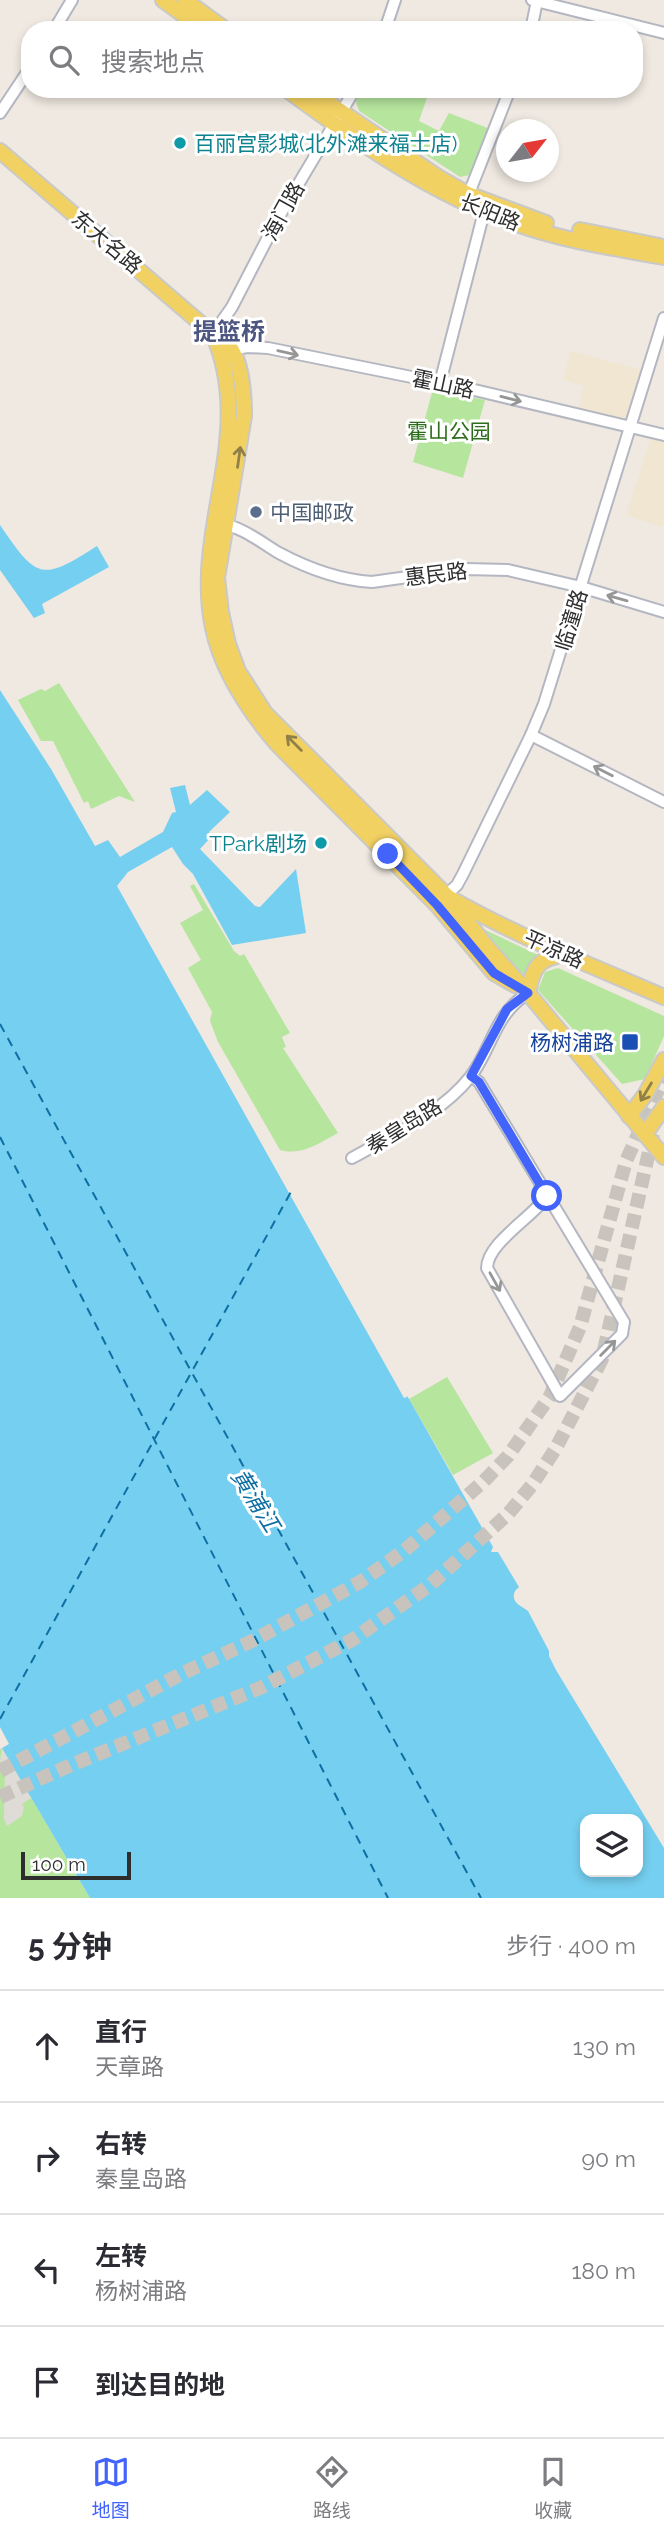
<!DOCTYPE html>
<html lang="zh">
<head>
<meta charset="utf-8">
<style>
  body { margin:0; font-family:Raleway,"Noto Sans SC",sans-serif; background:#f7f7f7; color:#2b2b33 }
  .controls { position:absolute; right:21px; bottom:21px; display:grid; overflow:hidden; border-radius:14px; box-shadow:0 4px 10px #0003 }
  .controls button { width:63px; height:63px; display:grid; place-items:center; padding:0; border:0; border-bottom:2px solid #e1e1e2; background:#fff; color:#2b2b33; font:35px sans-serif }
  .compass { position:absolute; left:496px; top:119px; width:63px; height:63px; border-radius:50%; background:#fff; box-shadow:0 4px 10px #0003; rotate:59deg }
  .scale { position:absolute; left:21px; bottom:18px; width:110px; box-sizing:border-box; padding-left:7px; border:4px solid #2e2e2e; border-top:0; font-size:19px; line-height:24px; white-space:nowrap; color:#2e2e2e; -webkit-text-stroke:5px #fff; paint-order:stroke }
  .stop { position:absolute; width:21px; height:21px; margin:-16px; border:5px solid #4264fb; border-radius:50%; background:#fff }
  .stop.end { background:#4264fb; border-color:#fff; box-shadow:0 2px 7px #0008 }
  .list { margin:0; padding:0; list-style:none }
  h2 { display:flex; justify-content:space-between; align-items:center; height:91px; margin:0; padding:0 28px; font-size:30px }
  h2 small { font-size:23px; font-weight:400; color:#7c7c81 }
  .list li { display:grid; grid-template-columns:46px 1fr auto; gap:21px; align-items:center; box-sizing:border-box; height:112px; padding:0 28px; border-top:2px solid #e1e1e2 }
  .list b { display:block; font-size:26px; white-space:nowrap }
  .list p { margin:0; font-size:23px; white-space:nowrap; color:#7c7c81 }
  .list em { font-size:23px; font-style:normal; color:#7c7c81 }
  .icon { flex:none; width:38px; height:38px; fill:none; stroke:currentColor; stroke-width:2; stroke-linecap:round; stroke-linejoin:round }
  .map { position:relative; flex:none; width:664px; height:1898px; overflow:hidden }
  .search { position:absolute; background:#fff; box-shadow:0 4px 10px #0003; left:21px; right:21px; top:21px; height:77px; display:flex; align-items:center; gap:18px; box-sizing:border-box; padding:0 24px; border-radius:28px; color:#7c7c81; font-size:26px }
  .sheet { height:539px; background:#fff }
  nav { display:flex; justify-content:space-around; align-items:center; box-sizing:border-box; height:98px; border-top:2px solid #e1e1e2; background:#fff; font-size:19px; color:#7c7c81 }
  nav a { display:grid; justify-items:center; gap:4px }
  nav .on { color:#4264fb }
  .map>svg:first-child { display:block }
</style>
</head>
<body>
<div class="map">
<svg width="664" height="1898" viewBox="0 0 664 1898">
  <rect width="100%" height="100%" fill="#efe9e1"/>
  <!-- education -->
  <g fill="#f0e6d1">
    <path d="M570,351l72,19 -14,52 -50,-13 6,-23 -21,-6z"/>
    <path d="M651,438l13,3v79l-2,7 -36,-12z"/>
  </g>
  <!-- green -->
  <g fill="#b6e59e">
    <path d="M362,89h68l-11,32 20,10 10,-18 41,16 -17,40 -4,6 -9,2 -101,-66 -3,-9z"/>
    <path d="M433,389l52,11 -22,78 -50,-16z"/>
    <path d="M59,683l76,119 -16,-6 -28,13 -3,-8 -4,2 -31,-62h-12l-23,-41 23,-11 4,2z"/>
    <path d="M194,884l40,67 6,5 4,-2 46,79 -8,4 4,10 -3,1 55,85c-19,10 -35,23 -58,17l-62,-108 -8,-21 2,-9 -24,-44 13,-8 -21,-37 23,-13 -13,-24z"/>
    <path d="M477,926l65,31 -18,22z"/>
    <path d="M558,968l106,48v20l-19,43 -23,5 -84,-94 7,-18z"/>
    <path d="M447,1377l46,76 -40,22 -44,-76z"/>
    <path d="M2,1748l88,150h-90v-149z"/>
  </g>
  <!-- plaza -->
  <path fill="#dfdcd8" d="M2,1748l29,50 -9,6 2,3 -2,9 -15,10 -3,-7 1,-49 -5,-9z"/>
  <!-- water -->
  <g fill="#75cff0" fill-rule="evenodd">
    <path d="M0,525c37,54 41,57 97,21l12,21 -67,37 3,9 -11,5 -34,-48z"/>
    <path d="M0,690l51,79 44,77 13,-6 12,17 43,-25 9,-19 4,-1 -6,-24 15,-3 5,20 17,-15 23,22 -21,20 3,4 -12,13 55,57 5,1 36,-38 10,64 -74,12 -39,-71 -10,-10 -11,-17 -44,25 -11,14 287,512 3,-2 2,3 84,148 -2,5h7l21,35 -4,4c-5,12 7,15 13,20l21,40v5l7,14 108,178v50h-574l-88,-150 7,-4 -9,-17zM585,1819h53v53h-53z"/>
  </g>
  <!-- pier -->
  <path fill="#efe9e1" d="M306,1215l100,178 4,1 -5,4 -102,-181z"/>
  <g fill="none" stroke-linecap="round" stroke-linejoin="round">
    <!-- ferry -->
    <g stroke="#0d6fa3" stroke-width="2" stroke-dasharray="9 7" stroke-linecap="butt">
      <path d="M0,1024l481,874"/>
      <path d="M0,1137l388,761"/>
      <path d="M0,1719l292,-529"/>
    </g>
    <!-- major-tunnel -->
    <g stroke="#c8c4bd" stroke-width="14" stroke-dasharray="14 7" stroke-linecap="butt">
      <path d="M0,1771l181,-97 71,-33 108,-59 45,-32 79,-69 24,-25 42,-60 30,-69 46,-166 38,-84"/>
      <path d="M0,1797l71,-32 189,-77 92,-48 78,-55 78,-71 24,-29 24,-37 46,-89 51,-225"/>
    </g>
    <!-- minor casing -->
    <g stroke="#b4b7c1" stroke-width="14">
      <g id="minor">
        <path d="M532,0l132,33"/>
        <path d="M54,30l18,-30"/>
        <path d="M385,30l10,-30"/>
        <path d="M531,30l6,-29"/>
        <path d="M0,113l30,-45"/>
        <path d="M466,201l44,-112"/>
        <path d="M213,334l19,-27 45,-87 78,-131"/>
        <path d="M227,350l21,-3 20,1 198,40 198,47"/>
        <path d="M440,383l46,-179"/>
        <path d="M221,524c20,2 41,19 58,29 28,15 61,27 93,29l93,-13 43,1 73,17 83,25"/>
        <path d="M531,735l133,67"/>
        <path d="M441,900l16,-15 6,-11 68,-139 13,-31 120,-386"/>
        <path d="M471,1076l8,6 145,240 -2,12 -62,62 -73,-128c0,-25 46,-51 60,-72"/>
        <path d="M352,1158c41,-23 89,-44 119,-82 22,-30 23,-61 57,-83"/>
      </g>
    </g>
    <!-- major casing -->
    <g stroke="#c9c9c9" stroke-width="18">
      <g id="major">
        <path d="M163,0l41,30"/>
        <path d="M185,0l41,30"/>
        <path d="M286,89c72,53 145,105 231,135 47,17 98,24 147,33"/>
        <path d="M308,89l130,88 30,17 78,29"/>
        <path d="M0,151l213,183c28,7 31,57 31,82l-27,162 4,34 7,32 10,27 27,42 185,186 37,48 41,46 136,164"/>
        <path d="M580,230l79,16"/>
        <path d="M213,334c44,101 -21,194 0,294 9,44 36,83 64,116l160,161 57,68 21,12"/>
        <path d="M450,898c69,39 142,68 214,99"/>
        <path d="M528,993c5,-26 10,-35 38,-39"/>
        <path d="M629,1116l16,-21 19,-35"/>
        <path d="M645,1134l19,-27"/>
      </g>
    </g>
    <!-- minor -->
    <use href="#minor" stroke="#fff" stroke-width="10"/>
    <!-- major -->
    <use href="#major" stroke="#f2d163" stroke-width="14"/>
  </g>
  <!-- one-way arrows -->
  <defs><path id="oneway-shaft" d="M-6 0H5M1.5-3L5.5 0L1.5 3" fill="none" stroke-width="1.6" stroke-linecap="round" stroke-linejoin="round" transform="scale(1.75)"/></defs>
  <g stroke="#969696">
    <use href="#oneway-shaft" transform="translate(288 353) rotate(13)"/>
    <use href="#oneway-shaft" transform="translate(511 399) rotate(14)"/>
    <use href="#oneway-shaft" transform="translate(617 598) rotate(-164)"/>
    <use href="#oneway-shaft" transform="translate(603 771) rotate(-153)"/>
    <use href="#oneway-shaft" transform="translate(495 1282) rotate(61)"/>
    <use href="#oneway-shaft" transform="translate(608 1348) rotate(-45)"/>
  </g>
  <g stroke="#908048">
    <use href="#oneway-shaft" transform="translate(239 457) rotate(-82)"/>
    <use href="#oneway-shaft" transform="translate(294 743) rotate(-135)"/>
    <use href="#oneway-shaft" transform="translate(646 1092) rotate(121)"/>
  </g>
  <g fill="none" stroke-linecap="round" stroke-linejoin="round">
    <!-- route -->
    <path stroke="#4264fb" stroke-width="9" d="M388,854l49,51 57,68 34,20 -21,16 -36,67 8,6 68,114"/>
  </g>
  <!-- markers -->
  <g fill="#0f9aa8" stroke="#fff" stroke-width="2.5">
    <circle cx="180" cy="143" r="7"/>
    <circle cx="321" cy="843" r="7"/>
  </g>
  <circle fill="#5c6f8a" stroke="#fff" stroke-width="2.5" cx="256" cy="512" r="7"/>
  <rect fill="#1a4fb4" stroke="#fff" stroke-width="2.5" x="621" y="1033" width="18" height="18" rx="3.5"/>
  <g text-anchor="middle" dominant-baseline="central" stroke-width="6" stroke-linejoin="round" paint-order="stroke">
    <!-- culture labels -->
    <g font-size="21" fill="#0d838f" stroke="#fff" text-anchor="start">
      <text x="194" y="143">百丽宫影城(北外滩来福士店)</text>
      <text x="307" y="843" text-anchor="end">TPark剧场</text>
    </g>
    <!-- street labels -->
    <g font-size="21" fill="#2e2e2e" stroke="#fff">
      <text transform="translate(283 211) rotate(-61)">海门路</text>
      <text transform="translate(490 212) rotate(22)">长阳路</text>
      <text transform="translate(107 242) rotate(40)">东大名路</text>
      <text transform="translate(443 384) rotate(12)">霍山路</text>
      <text transform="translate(436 574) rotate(-7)">惠民路</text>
      <text transform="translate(571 620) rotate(-73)">临潼路</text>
      <text transform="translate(554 949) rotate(24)">平凉路</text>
      <text transform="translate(404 1126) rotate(-32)">秦皇岛路</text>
    </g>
    <!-- park labels -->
    <g font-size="21" fill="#2c6e1b" stroke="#fff">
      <text x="449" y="431">霍山公园</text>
    </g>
    <!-- service labels -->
    <g font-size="21" fill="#4e5e75" stroke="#fff" text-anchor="start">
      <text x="270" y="512">中国邮政</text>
    </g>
    <!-- transit labels -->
    <g font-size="21" fill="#164399" stroke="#fff" text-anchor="end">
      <text x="614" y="1042">杨树浦路</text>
    </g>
    <!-- water labels -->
    <g font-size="23" font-style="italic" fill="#0d6fa3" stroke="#fff">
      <text transform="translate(256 1500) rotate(58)">黄浦江</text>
    </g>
    <!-- quarter labels -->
    <g font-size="24" font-weight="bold" fill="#4d5680" stroke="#fff">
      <text x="229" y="331">提篮桥</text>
    </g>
  </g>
</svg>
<div class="controls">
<button><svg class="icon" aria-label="layers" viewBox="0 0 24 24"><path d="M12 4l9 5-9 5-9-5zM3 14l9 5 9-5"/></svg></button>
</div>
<svg class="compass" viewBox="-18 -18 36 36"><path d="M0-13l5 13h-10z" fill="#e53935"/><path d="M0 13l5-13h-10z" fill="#7c7c81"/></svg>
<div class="scale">100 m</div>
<div class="stop" style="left:547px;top:1196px"></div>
<div class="stop end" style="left:388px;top:854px"></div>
<div class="search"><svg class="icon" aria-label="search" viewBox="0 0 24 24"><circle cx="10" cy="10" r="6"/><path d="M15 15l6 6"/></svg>搜索地点</div>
</div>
<section class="sheet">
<h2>5 分钟<small>步行 · 400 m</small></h2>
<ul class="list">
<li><svg class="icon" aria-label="ahead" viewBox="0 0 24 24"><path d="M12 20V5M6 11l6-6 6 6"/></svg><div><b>直行</b><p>天章路</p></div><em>130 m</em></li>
<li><svg class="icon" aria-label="right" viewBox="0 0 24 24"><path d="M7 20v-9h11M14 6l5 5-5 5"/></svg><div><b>右转</b><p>秦皇岛路</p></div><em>90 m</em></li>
<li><svg class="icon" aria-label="left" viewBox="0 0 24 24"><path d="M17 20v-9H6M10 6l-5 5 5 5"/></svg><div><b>左转</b><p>杨树浦路</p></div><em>180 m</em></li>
<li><svg class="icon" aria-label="arrive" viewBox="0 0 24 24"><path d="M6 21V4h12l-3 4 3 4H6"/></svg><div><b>到达目的地</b></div></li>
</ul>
</section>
<nav>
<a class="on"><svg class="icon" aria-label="map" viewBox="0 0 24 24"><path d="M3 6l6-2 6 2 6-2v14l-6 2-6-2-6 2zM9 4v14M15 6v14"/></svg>地图</a>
<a><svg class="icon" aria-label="directions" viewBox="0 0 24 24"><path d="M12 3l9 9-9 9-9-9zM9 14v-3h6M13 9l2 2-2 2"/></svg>路线</a>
<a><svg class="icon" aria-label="saved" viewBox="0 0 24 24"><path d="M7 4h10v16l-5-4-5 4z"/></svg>收藏</a>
</nav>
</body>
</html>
